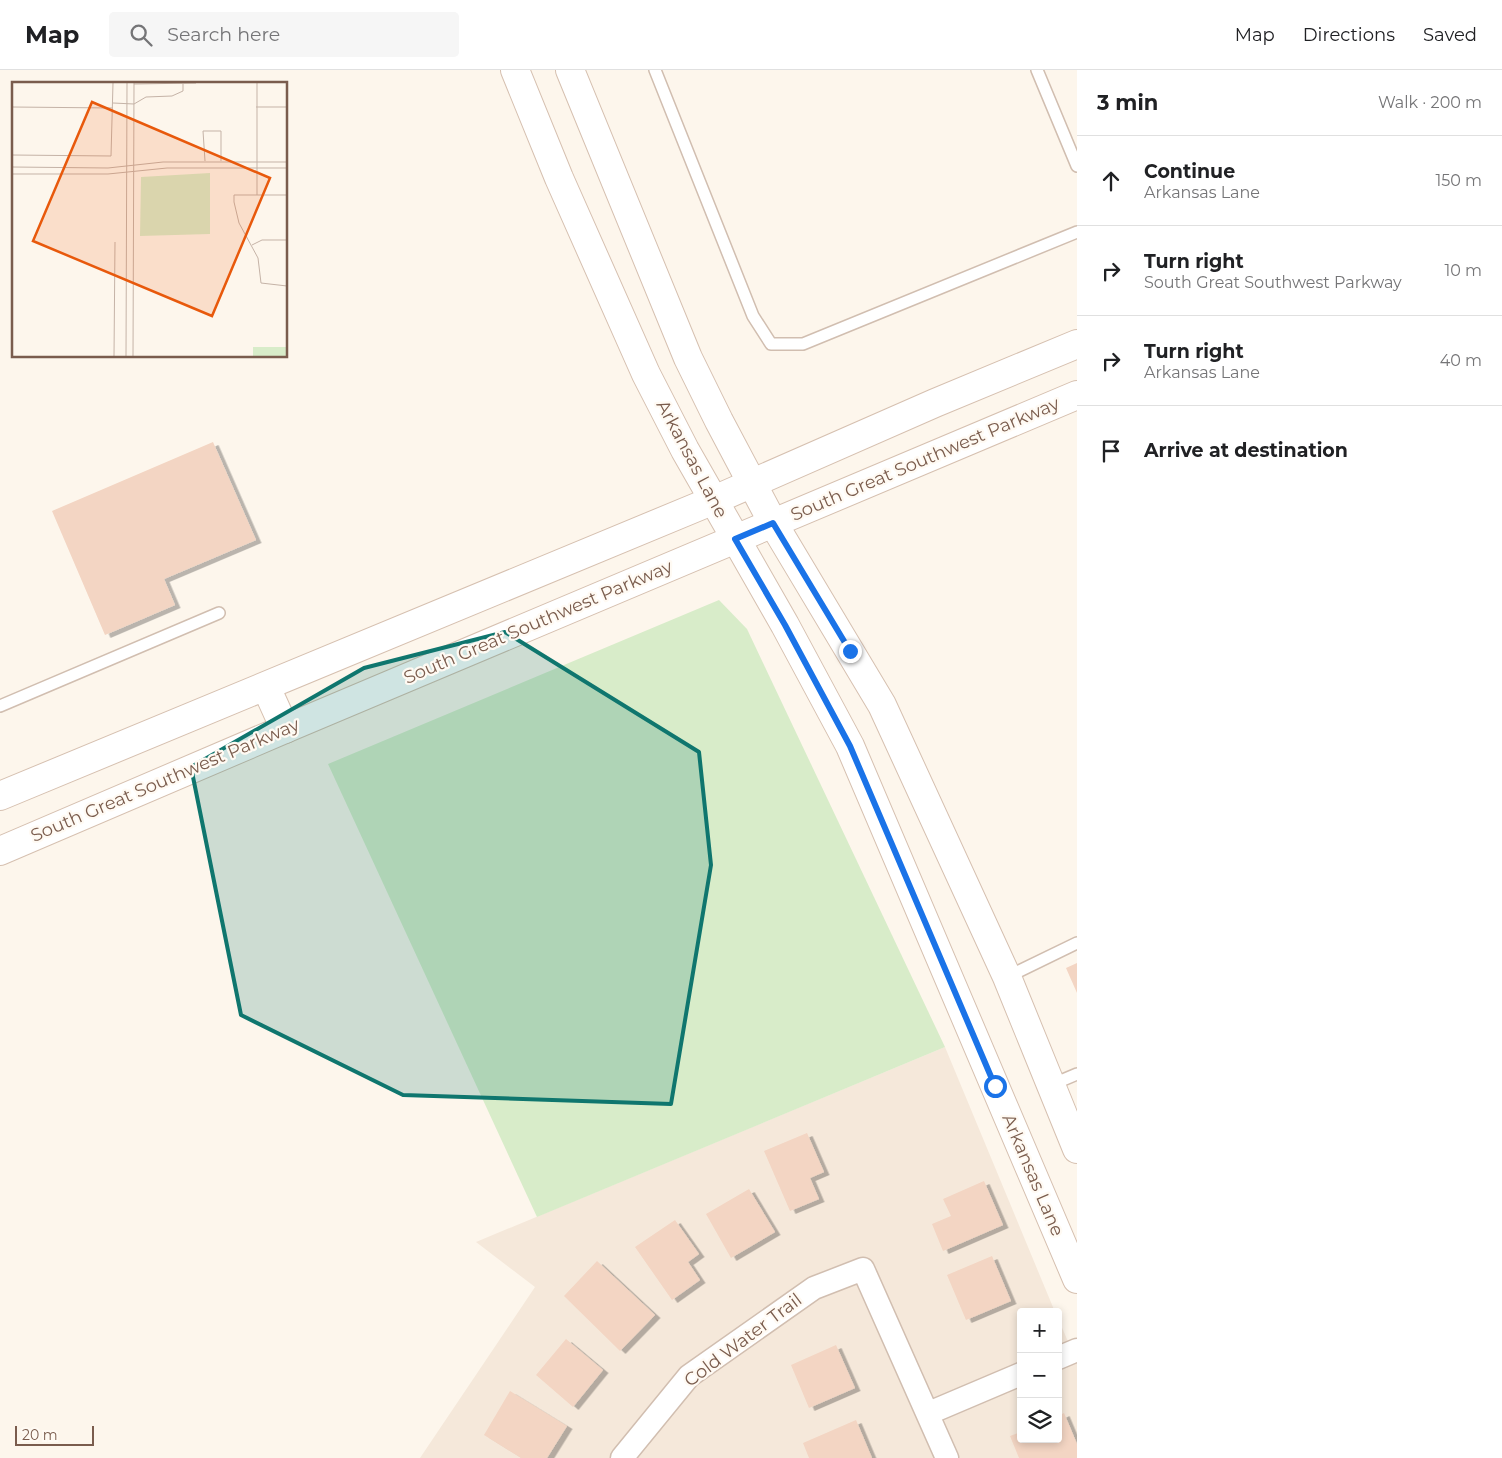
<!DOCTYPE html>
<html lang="en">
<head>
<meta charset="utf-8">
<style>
  body { margin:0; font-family:Montserrat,sans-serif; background:#f6f6f6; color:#202124 }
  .controls { position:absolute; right:15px; bottom:15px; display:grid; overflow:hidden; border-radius:5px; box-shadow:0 2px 8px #0003 }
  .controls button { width:45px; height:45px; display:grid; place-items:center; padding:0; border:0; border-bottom:1px solid #e0e0e0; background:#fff; color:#202124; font:25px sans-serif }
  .scale { position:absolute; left:15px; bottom:12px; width:79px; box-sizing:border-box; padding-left:5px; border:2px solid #7a5c4d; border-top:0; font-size:14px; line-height:18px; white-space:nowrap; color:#7a5c4d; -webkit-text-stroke:4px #fffaf3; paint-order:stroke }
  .stop { position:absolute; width:15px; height:15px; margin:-11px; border:4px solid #1a73e8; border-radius:50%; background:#fff }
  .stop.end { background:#1a73e8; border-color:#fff; box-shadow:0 1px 5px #0008 }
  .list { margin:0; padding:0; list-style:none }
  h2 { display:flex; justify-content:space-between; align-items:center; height:65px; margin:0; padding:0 20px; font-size:21px }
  h2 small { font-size:16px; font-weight:400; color:#757577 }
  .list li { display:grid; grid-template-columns:32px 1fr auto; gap:15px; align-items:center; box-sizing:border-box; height:90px; padding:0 20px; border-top:1px solid #e0e0e0 }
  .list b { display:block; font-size:19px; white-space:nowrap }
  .list p { margin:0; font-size:16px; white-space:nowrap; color:#757577 }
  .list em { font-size:16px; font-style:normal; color:#757577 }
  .icon { flex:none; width:28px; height:28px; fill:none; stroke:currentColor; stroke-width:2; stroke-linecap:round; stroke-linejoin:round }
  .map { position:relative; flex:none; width:1077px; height:1388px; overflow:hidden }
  header { display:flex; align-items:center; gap:30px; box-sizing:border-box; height:70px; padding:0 25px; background:#fff; border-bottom:1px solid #e0e0e0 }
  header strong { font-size:24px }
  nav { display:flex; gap:28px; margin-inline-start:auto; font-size:18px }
  .search { width:350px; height:45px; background:#f6f6f6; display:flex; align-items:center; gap:12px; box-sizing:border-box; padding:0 18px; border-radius:5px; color:#757577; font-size:19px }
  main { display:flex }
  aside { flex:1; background:#fff }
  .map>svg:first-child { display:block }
</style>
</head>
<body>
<header>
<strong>Map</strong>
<div class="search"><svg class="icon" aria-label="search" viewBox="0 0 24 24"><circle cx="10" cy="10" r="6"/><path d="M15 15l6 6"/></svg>Search here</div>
<nav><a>Map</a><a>Directions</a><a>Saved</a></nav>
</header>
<main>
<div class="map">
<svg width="1077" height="1388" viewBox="0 0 1077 1388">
  <defs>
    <filter id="shadow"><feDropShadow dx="5.5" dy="3" stdDeviation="0" flood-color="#0004"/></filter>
  </defs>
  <rect width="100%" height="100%" fill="#fdf6ec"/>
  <!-- residential -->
  <path fill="#f5e8da" d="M945,977l110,265h-34v127h37v-121l19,45v95h-657l115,-171 -59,-45z"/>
  <!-- green -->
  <path fill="#d8ecc9" d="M719,530l28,29 198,418 -408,170 -209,-453z"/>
  <!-- building -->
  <g fill="#f3d5c3" filter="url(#shadow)">
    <path d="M213,372l43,98 -92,39 11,26 -70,30 -53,-124z"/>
    <path d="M1077,893v30l-11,-25z"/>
    <path d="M807,1063l17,39 -14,6 9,21 -29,12 -26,-60z"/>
    <path d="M984,1111l19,44 -60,26 -11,-27 19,-8 -8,-17z"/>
    <path d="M749,1119l26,43 -44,26 -25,-44z"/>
    <path d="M675,1150l24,34 -11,8 12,18 -28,20 -37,-53z"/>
    <path d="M992,1186l19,45 -45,19 -19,-45z"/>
    <path d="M597,1191l58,54 -35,36 -56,-55z"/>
    <path d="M566,1269l37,31 -30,37 -37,-32z"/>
    <path d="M836,1275l19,43 -46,20 -18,-43z"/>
    <path d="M510,1321l57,35 -20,32h-26l-37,-23z"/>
    <path d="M1064,1343l13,31v14h-58l-9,-22 11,-4v7h37v-23z"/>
    <path d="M856,1350l16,38h-63l-6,-15z"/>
  </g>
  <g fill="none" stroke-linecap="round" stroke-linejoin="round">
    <!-- service casing -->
    <g stroke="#d1beb0" stroke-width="14">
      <g id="service">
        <path d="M655,0l98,246 18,28h32l274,-112"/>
        <path d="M1037,0l40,96"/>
        <path d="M0,636l219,-93"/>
        <path d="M1007,907l70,-34"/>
        <path d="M1051,1015l26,-11"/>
      </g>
    </g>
    <!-- minor casing -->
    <g stroke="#d1beb0" stroke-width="25">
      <g id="minor">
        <path d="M1058,1288l19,-8"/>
        <path d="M929,1343l92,-39"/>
        <path d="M622,1388l67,-82 125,-88 49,-19 84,189"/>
      </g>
    </g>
    <!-- secondary casing -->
    <g stroke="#d6c0b0" stroke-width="30">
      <g id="secondary">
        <path d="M515,0l44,108 87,196 39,76 100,175 65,121 227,533"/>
        <path d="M570,0l118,288 31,63 54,102 109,182 125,272 70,172"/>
        <path d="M266,617l19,42"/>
        <path d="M0,726l714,-296 221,-97 142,-59"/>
        <path d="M0,781l285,-122 792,-334"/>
      </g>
    </g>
    <!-- service -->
    <use href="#service" stroke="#fff" stroke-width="11"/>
    <!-- minor -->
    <use href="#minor" stroke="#fff" stroke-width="22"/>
    <!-- secondary -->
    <use href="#secondary" stroke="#fff" stroke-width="28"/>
  </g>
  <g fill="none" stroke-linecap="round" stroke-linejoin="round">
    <!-- route -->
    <path stroke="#1a73e8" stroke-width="6" d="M850,581l-77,-128 -38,16 50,86 65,121 145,340"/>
  </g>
  <!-- marked area -->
  <path fill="#0f766e" fill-opacity="0.2" stroke="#0f766e" stroke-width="4" stroke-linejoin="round" d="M505,562l194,120 12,113 -40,239 -268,-9 -162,-80 -50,-248 173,-99z"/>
  <g text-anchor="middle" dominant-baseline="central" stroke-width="4.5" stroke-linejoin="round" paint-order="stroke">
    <!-- street labels -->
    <g font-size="18" fill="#7a5c4d" stroke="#fffaf3">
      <text transform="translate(692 389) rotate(62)">Arkansas Lane</text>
      <text transform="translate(925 389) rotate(-23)">South Great Southwest Parkway</text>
      <text transform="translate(538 552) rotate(-23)">South Great Southwest Parkway</text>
      <text transform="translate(165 710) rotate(-23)">South Great Southwest Parkway</text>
      <text transform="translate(1033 1105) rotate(67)">Arkansas Lane</text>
      <text transform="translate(743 1270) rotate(-37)">Cold Water Trail</text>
    </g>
  </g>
  <!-- overview -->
  <g transform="translate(12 12)">
    <rect width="275" height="275" fill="#fdf6ec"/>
    <path d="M198,91v61l-70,2 1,-59zM241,265h34v9h-34z" fill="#d8ecc9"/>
    <path fill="none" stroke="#c5b3a7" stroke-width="1" d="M122,2l62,-1M101,21l21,1 12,-7 26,-1 11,-5v-7M0,25l101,1M244,25h31M0,73l99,1 2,-73M193,79l-2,-30h18v30M0,85l96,1 55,-6h124M0,92h96l59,-6h120M245,113v-112M275,113h-53v7l5,21 19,35 3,25 26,3M240,163l10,-5h25M102,274l1,-114M114,274l1,-273M121,274l1,-273"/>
    <path fill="#e8590c" fill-opacity="0.15" stroke="#e8590c" stroke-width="2.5" d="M80,20l178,76 -58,138 -179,-75z"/>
    <rect width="275" height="275" fill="none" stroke="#7a5c4d" stroke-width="2.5"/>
  </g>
</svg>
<div class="controls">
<button>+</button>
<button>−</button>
<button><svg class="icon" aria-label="layers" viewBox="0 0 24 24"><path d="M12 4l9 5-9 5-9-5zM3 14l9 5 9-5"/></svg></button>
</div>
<div class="scale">20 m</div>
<div class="stop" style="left:995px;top:1016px"></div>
<div class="stop end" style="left:850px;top:581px"></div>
</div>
<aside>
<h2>3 min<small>Walk · 200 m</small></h2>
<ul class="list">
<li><svg class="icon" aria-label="ahead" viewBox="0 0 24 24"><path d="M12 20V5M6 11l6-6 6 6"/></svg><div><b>Continue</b><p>Arkansas Lane</p></div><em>150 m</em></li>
<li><svg class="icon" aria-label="right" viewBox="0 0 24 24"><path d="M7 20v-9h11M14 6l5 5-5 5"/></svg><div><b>Turn right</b><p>South Great Southwest Parkway</p></div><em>10 m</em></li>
<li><svg class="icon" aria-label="right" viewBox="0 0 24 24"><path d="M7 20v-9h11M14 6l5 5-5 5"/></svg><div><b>Turn right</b><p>Arkansas Lane</p></div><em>40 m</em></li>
<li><svg class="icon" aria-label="arrive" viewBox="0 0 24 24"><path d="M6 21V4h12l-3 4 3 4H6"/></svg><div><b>Arrive at destination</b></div></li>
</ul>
</aside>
</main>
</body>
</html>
